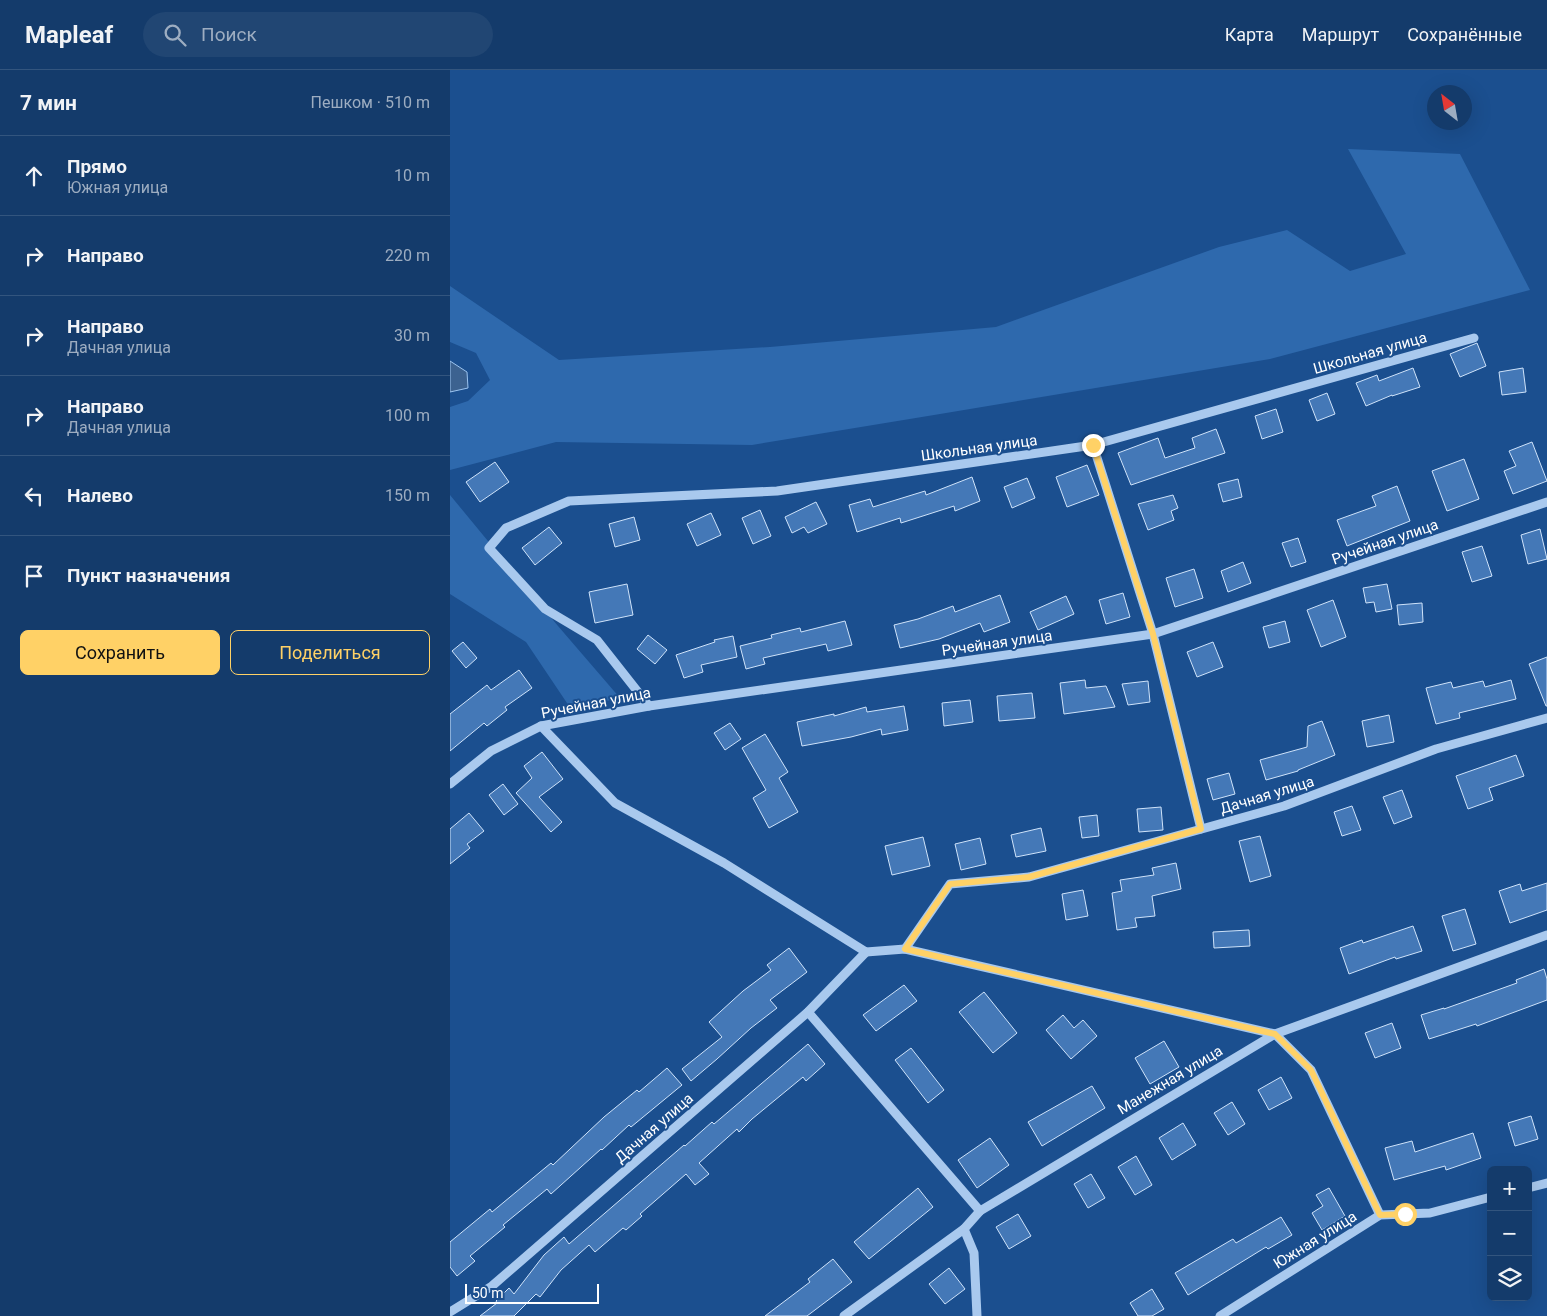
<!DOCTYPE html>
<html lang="ru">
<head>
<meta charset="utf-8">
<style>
  body { margin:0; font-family:Roboto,sans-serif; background:#214673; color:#f1f3f6 }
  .controls { position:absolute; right:15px; bottom:15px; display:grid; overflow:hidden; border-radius:8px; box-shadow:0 5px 20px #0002 }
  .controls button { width:45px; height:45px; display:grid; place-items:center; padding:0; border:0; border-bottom:1px solid #33557e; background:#143b6b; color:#f1f3f6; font:25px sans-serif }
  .compass { position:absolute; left:977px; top:15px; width:45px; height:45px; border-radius:50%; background:#143b6b; box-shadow:0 5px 20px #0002; rotate:329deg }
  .scale { position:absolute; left:15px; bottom:12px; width:134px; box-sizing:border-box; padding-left:5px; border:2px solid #fff; border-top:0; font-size:14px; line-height:18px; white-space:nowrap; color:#fff; -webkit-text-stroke:4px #1b4f8f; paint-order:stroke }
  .stop { position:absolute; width:15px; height:15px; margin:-11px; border:4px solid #ffd166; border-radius:50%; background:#fff }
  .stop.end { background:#ffd166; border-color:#fff; box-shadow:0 1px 5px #0008 }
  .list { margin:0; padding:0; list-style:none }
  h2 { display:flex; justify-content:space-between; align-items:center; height:65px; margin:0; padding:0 20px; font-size:21px }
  h2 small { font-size:16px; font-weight:400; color:#9dadc1 }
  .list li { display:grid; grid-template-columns:32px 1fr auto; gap:15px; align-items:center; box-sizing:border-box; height:80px; padding:0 20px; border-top:1px solid #33557e }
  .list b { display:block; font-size:19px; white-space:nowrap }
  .list p { margin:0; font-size:16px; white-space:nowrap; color:#9dadc1 }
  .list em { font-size:16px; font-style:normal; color:#9dadc1 }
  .actions { display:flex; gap:10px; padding:15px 20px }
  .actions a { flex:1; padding:11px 0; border:1px solid #ffd166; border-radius:8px; text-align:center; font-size:18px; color:#ffd166 }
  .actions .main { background:#ffd166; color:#111 }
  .icon { flex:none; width:28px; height:28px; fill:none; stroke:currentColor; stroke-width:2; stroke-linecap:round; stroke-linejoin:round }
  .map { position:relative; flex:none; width:1097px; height:1246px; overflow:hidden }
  header { display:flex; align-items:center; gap:30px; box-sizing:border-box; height:70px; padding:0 25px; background:#143b6b; border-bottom:1px solid #33557e }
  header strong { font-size:24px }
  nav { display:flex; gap:28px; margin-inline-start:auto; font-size:18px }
  .search { width:350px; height:45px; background:#214673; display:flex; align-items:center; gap:12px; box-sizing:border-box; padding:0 18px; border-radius:28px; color:#9dadc1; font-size:19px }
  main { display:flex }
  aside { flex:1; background:#143b6b }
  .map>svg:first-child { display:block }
</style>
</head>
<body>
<header>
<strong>Mapleaf</strong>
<div class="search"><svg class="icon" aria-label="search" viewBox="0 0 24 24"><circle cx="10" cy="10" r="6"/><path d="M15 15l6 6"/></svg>Поиск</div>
<nav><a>Карта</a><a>Маршрут</a><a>Сохранённые</a></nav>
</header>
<main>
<aside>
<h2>7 мин<small>Пешком · 510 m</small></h2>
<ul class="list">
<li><svg class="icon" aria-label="ahead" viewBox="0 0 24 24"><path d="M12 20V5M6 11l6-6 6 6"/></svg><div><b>Прямо</b><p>Южная улица</p></div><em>10 m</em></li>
<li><svg class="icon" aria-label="right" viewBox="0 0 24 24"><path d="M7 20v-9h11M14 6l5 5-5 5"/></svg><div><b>Направо</b></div><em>220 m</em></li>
<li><svg class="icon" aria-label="right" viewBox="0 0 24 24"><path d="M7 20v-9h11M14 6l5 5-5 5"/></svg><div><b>Направо</b><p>Дачная улица</p></div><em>30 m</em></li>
<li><svg class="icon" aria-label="right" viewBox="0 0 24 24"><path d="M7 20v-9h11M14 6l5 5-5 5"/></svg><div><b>Направо</b><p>Дачная улица</p></div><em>100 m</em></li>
<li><svg class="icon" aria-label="left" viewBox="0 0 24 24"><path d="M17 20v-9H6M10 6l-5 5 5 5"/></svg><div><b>Налево</b></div><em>150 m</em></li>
<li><svg class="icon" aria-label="arrive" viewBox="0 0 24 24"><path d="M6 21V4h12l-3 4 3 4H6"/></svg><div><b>Пункт назначения</b></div></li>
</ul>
<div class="actions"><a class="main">Сохранить</a><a>Поделиться</a></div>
</aside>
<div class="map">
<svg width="1097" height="1246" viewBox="0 0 1097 1246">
  <rect width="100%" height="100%" fill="#1b4f8f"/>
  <!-- green -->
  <g fill="#2e69ad">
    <path d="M898,79l112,5 70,136 -260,69 -336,56 -182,30 -196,-3 -106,28v-63l18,-6 22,-21 -14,-27 -26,-11v-56l109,74 211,-13 226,-20 223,-80 68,-17 63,41 56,-17z"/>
    <path d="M0,425l108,131 62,72 -49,11 -45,-67 -76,-48z"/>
  </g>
  <!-- water -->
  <path fill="#3c6290" stroke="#9cc4f0" d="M0,291l17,11 1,16 -18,4z"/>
  <!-- building -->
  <g fill="#4478b7" stroke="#cfe3fa">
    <path d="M1027,273l9,23 -26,11 -10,-23z"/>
    <path d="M963,298l7,19 -28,9v-1l-26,11 -10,-23 21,-8 2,6z"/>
    <path d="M1073,298l3,24 -24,3 -3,-23z"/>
    <path d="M877,323l8,21 -18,7 -8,-21z"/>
    <path d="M826,339l7,23 -21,7 -7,-23z"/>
    <path d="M766,359l9,24 -94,32 -13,-32 40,-15 7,20 30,-10 -3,-10z"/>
    <path d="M1082,372l15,39 -34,13 -9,-23 12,-5 -7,-15z"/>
    <path d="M1014,389l15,40 -32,12 -15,-40z"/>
    <path d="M45,392l14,20 -29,20 -14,-20z"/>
    <path d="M637,395l12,30 -32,12 -11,-30z"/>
    <path d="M522,407l8,24 -25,10 -1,-5 -53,17 -1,-5 -43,14 -8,-27 21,-6 3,8 52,-16 1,4z"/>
    <path d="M577,408l8,20 -23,10 -8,-21z"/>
    <path d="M788,409l4,18 -19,5 -5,-18z"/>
    <path d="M947,416l13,35 -63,25 -10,-26 39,-14 -4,-10z"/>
    <path d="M723,425l5,13 -7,3 3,9 -26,10 -10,-26z"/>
    <path d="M366,432l11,22 -19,9 -4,-6 -12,6 -7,-16z"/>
    <path d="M310,440l11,26 -18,8 -11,-26z"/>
    <path d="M261,443l10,22 -24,11 -10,-22z"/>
    <path d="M184,447l6,23 -25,7 -6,-23z"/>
    <path d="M99,457l13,16 -27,22 -13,-17z"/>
    <path d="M1090,459l7,30 -19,5 -7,-29z"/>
    <path d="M848,468l8,24 -15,5 -9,-24z"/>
    <path d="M1032,476l10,30 -20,6 -10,-30z"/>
    <path d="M793,492l8,21 -23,9 -7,-21z"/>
    <path d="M744,499l9,29 -28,9 -9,-29z"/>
    <path d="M177,514l6,31 -38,8 -6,-31z"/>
    <path d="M937,514l5,25 -16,3 -2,-10 -8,1 -3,-15z"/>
    <path d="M673,523l7,24 -24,7 -7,-24z"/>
    <path d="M550,525l10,27 -26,10 -4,-9 -41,16 -39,9 -6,-23 24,-6 35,-13 2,6z"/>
    <path d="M616,526l8,18 -36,16 -8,-18z"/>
    <path d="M883,530l13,37 -25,10 -14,-37z"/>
    <path d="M972,533l1,19 -24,3 -2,-20z"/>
    <path d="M395,551l7,24 -24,6 -2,-7 -63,14 2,6 -19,5 -6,-23 32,-8 -1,-3 29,-7 1,4z"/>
    <path d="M835,551l5,21 -21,6 -6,-21z"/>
    <path d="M198,565l19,15 -12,14 -18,-15z"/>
    <path d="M283,566l4,21 -36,8 2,7 -19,6 -8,-23 39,-13 -1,-2z"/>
    <path d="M13,572l14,16 -11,10 -14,-17z"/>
    <path d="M763,572l10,25 -26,10 -10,-25z"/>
    <path d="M1097,587v49h-1l-17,-42z"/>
    <path d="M69,600l13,18 -27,19 2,3 -20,16 -3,-3 -34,28v-37l37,-29 4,5z"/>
    <path d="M635,610l1,8 20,-2 9,21 -51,7 -4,-31z"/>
    <path d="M1061,610l5,19 -57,14 1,5 -24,6 -10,-36 25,-6 2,6 30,-7 2,6z"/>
    <path d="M698,611l2,21 -22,3 -6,-21z"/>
    <path d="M582,623l3,25 -36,3 -2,-25z"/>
    <path d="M520,630l3,22 -29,4 -2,-23z"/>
    <path d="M454,636l4,24 -26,5 -1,-6 -30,8 -49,9 -5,-24 37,-8v2l32,-9 1,5z"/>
    <path d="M939,645l5,27 -27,5 -5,-26z"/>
    <path d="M872,651l13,34 -37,15v1l-32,9 -6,-20 47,-13 1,-21z"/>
    <path d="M280,653l11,16 -16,11 -11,-17z"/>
    <path d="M315,664l23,38 -9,6 19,34 -29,16 -16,-30 13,-8 -24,-42z"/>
    <path d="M92,682l21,27 -24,18 23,25 -11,10 -35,-39 16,-15 -8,-12z"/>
    <path d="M1066,685l8,21 -35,12 4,12 -25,9 -12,-33z"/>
    <path d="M779,703l6,21 -22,6 -6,-21z"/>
    <path d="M53,714l15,20 -14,11 -15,-20z"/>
    <path d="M952,720l10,27 -18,7 -11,-27z"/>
    <path d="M902,736l9,24 -19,6 -8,-24z"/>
    <path d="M711,737l2,23 -24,2 -2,-23z"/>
    <path d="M19,743l15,18 -17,13 3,4 -20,16v-35z"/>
    <path d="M647,745l2,21 -17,2 -3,-21z"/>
    <path d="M591,758l5,23 -30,6 -5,-22z"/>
    <path d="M810,766l11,40 -21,6 -11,-41z"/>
    <path d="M473,767l7,29 -38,9 -7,-29z"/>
    <path d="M530,768l6,26 -25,6 -6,-26z"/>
    <path d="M726,793l5,26 -29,7 3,20 -20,2 2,9 -20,3 -5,-37 10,-2 -2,-11 34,-5 -2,-7z"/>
    <path d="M1097,813v27l-37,13 -11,-32 21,-7 2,7z"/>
    <path d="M633,820l5,26 -22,4 -4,-26z"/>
    <path d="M1015,839l11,35 -23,7 -11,-35z"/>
    <path d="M963,856l9,25 -26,8 -1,-2 -46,17 -9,-26 22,-8 1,3z"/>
    <path d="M799,860l1,16 -36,2 -1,-16z"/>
    <path d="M339,878l18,24 -37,28 7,8 -26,20 -34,31 -26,22 -9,-12 40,-32 -13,-15 34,-31 28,-21 -4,-5z"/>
    <path d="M1094,899l3,10v21l-70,26 -1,-2 -47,15 -8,-24 23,-7v1l73,-26 -1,-3z"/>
    <path d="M454,915l13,16 -41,30 -13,-16z"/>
    <path d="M534,922l33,41 -24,20 -34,-41z"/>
    <path d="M613,945l11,13 9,-8 14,16 -26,23 -25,-29z"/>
    <path d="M942,953l9,25 -26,10 -10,-25z"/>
    <path d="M714,971l15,26 -29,17 -15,-26z"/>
    <path d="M358,974l17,20 -19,17 -3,-4 -51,42 -13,13 -2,-3 -38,34 10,11 -14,11 -9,-11 -46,40 2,2 -16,14 -3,-2 -28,24 -6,-7 -28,25 -21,27 -4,-3 -22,22h-34l17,-13 -1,-2 13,-13 5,6 30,-39 20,-18 5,7 115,-99 1,1 27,-24 2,2z"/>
    <path d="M461,978l33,42 -16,13 -33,-43z"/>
    <path d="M217,998l15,17 -51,42 -2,-2 -27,25 -1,-1 -50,45 -4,-5 -44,36 2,2 -35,29 5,5 -18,15 -7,-9v-25l40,-33 2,3 59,-49 2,2 51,-48 33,-27 2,2z"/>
    <path d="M831,1007l11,21 -23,12 -11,-20z"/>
    <path d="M642,1016l13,22 -63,38 -14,-24z"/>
    <path d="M782,1032l13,22 -17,11 -14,-22z"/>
    <path d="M1081,1046l7,23 -23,7 -7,-23z"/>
    <path d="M733,1053l13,22 -24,15 -13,-22z"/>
    <path d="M1023,1063l8,25 -35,12 -1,-4 -51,14 -9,-32 27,-7 3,11z"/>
    <path d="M540,1068l19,27 -32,23 -19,-28z"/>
    <path d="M686,1086l16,29 -17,10 -17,-28z"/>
    <path d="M641,1104l14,24 -17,10 -14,-24z"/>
    <path d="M468,1118l15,19 -64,52 -15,-17z"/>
    <path d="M879,1118l16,28 -23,14 -10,-17 11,-7 -7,-11z"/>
    <path d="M568,1144l13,22 -22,13 -13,-22z"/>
    <path d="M831,1147l11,18 -24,14 -2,-2 -78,48 -13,-22 58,-34 3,4z"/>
    <path d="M383,1189l19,23 -45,34h-42l45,-34 -2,-3z"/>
    <path d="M499,1198l16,21 -20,15 -16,-20z"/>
    <path d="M702,1219l12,20 -12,7h-14l-8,-13z"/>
  </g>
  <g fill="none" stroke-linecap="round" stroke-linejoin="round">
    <!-- minor -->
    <g stroke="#a9c9ee" stroke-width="9">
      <path d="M643,375l60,189 48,195"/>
      <path d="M199,636l-52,-66 -52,-31 -56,-61 17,-20 63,-27 208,-10 316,-46 381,-107"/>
      <path d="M91,656l74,77 109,60 142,89 39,-3 370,85 36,36 69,145"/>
      <path d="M0,714l41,-33 50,-25 108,-20 504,-72 394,-132"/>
      <path d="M455,879l45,-65 79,-7 255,-71 152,-57 111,-31"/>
      <path d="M358,942l172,199"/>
      <path d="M1078,1118l19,-5"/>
      <path d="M514,1159l10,24 3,63"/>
      <path d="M0,1242l42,-26 316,-274 58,-60"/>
      <path d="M394,1246l120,-87 16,-18 295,-177 272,-99"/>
      <path d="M770,1246l160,-101 50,-2 61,-16"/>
    </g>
  </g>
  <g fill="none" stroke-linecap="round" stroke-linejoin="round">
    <!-- route -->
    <path stroke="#ffd166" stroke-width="6" d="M643,375l60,189 48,195 -172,48 -79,7 -45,65 370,85 36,36 69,145 25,-1"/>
  </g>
  <g text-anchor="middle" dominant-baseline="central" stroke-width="4" stroke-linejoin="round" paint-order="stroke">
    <!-- street labels -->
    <g font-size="15" fill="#fff" stroke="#1b4f8f">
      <text transform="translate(920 283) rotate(-16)">Школьная улица</text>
      <text transform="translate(529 378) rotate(-8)">Школьная улица</text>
      <text transform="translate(935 472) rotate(-19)">Ручейная улица</text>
      <text transform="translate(547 573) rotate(-8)">Ручейная улица</text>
      <text transform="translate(146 633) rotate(-11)">Ручейная улица</text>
      <text transform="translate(817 725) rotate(-17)">Дачная улица</text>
      <text transform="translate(720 1010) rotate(-31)">Манежная улица</text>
      <text transform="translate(204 1058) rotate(-41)">Дачная улица</text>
      <text transform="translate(865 1170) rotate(-32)">Южная улица</text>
    </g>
  </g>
</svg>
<div class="controls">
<button>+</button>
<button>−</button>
<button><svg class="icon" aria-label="layers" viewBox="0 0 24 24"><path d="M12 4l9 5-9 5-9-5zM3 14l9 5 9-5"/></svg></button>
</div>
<svg class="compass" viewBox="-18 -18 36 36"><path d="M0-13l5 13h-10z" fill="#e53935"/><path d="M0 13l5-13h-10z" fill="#9dadc1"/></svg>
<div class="scale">50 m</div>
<div class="stop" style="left:955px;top:1144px"></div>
<div class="stop end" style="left:643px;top:375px"></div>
</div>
</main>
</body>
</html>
